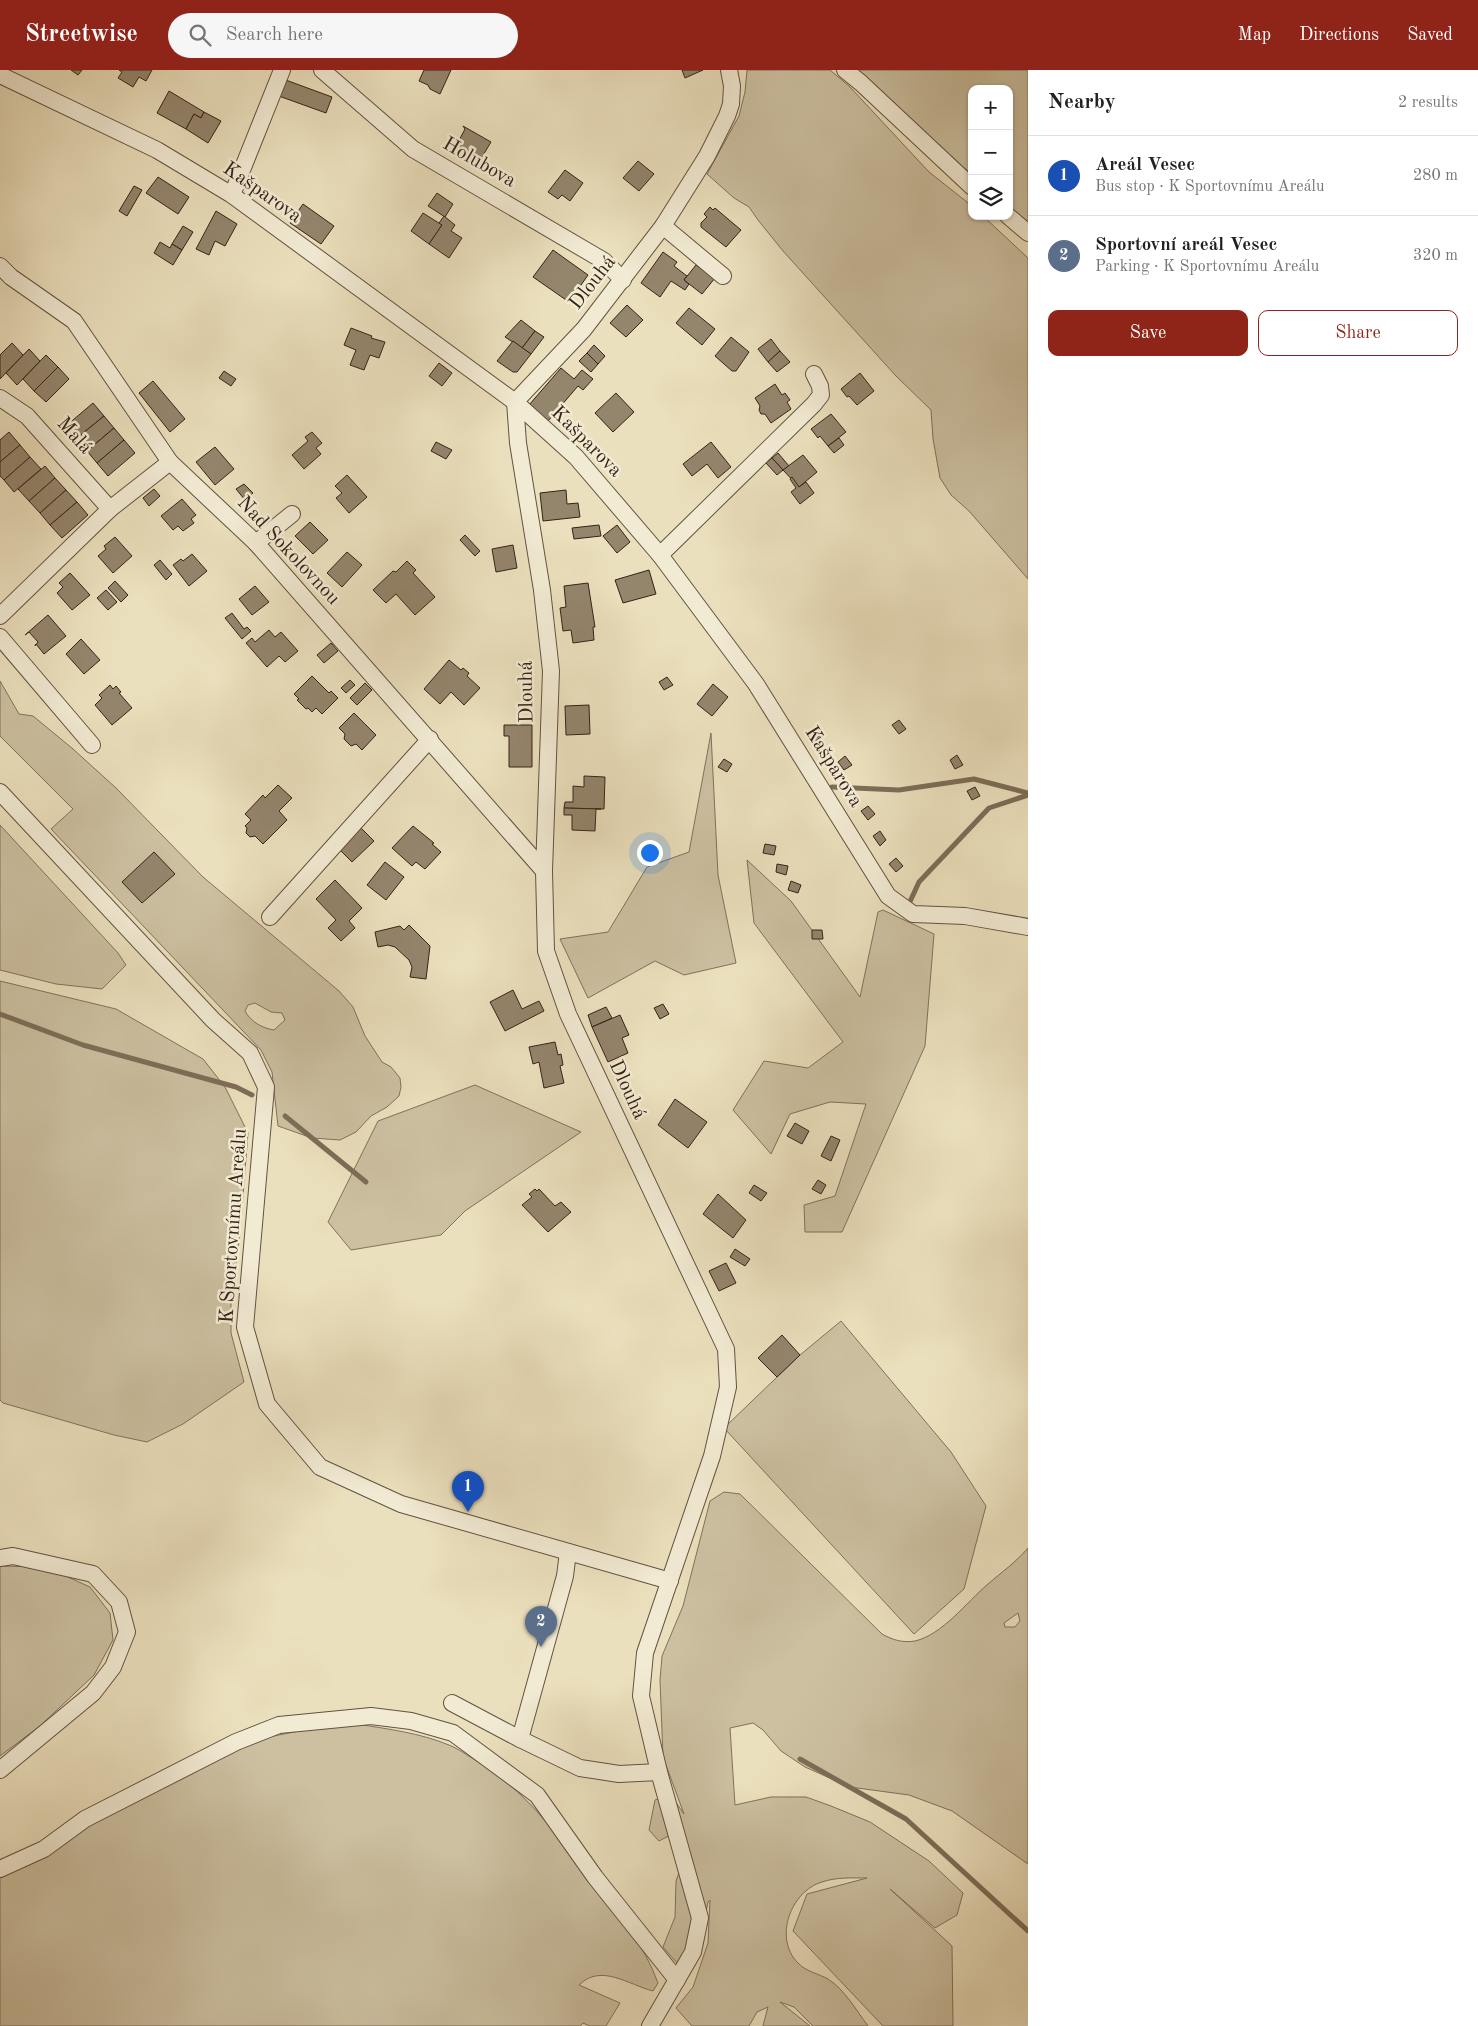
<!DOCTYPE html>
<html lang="en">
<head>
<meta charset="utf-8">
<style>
  body { margin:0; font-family:"Old Standard TT",serif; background:#f6f6f6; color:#202124 }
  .controls { position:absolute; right:15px; top:15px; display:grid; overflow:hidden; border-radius:10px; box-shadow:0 1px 4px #0004 }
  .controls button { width:45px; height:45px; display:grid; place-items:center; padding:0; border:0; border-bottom:1px solid #e0e0e0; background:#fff; color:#202124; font:25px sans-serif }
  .you { position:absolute; left:649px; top:782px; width:18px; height:18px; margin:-12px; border:4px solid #fff; border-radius:50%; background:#1a73e8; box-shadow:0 0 0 8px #1a73e833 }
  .badge { display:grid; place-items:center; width:32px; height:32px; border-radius:50%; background:#8f2418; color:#fff; font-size:16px; font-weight:700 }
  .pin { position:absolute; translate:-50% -41px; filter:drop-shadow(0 1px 2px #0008) }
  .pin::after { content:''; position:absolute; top:26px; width:18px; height:15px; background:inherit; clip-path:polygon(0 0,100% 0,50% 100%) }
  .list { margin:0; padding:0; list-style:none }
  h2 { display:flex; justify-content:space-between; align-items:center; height:65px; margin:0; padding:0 20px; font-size:21px }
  h2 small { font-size:16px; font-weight:400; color:#757577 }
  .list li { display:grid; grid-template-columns:32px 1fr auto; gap:15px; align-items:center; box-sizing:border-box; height:80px; padding:0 20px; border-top:1px solid #e0e0e0 }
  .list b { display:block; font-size:19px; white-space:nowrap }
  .list p { margin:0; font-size:16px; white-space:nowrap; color:#757577 }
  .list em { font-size:16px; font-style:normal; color:#757577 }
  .actions { display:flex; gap:10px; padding:15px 20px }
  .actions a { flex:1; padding:11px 0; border:1px solid #8f2418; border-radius:10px; text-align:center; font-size:18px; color:#8f2418 }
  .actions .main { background:#8f2418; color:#fff }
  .icon { flex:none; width:28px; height:28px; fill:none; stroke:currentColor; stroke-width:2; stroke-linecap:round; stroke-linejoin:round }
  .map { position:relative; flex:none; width:1028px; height:1956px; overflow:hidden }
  header { display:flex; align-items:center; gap:30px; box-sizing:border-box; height:70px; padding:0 25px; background:#8f2418; color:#fff }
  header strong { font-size:24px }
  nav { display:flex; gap:28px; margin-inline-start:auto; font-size:18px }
  .search { width:350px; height:45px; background:#f6f6f6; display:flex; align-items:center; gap:12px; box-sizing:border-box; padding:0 18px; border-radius:28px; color:#757577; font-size:19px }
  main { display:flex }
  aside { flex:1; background:#fff }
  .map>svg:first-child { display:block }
</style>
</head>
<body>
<header>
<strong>Streetwise</strong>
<div class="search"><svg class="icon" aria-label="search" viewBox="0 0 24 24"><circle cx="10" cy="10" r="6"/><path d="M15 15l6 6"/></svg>Search here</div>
<nav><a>Map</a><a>Directions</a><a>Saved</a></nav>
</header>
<main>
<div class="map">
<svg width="1028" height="1956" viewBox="0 0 1028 1956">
  <rect width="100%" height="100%" fill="#ebe0bd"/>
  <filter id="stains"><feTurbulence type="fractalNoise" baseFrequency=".004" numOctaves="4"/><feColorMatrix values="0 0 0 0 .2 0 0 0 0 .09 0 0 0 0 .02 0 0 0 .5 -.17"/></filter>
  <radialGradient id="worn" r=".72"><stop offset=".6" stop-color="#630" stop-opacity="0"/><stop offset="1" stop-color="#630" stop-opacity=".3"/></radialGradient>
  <!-- green -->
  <g fill="#ccc0a1" stroke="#81715c" fill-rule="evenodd">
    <path d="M747,0h83l20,17 79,85 43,34v10h11l45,42v321l-59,-68 -18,-16 -11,-17 -7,-39 -2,-29 -35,-34 -113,-125 -25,-31 -9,-13 -15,-9 -27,-24 32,-58 6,-24z"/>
    <path d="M857,0h171v152l-19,-16v-117h-37v86z"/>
    <path d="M0,611l19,33 14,2 40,33 43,39 87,89 136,114 14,16 12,29 17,26 9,5 9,11 1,9 -2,9 -12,11 -16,9 -15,16 -16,8 -28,-2 -34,-12 -6,-54 -11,-22 -210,-221 22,-20 -73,-73zM255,933l16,9 11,1 3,7 -11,10c-12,-2 -23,-8 -29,-19l3,-6z"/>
    <path d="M711,663l7,142 18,88 -52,12 -29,-14 -67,37 -28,-59 48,-7 39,-65 42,-15z"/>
    <path d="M0,755l118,128 8,12 -24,24 -46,-5 -56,-14z"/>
    <path d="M747,790l44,41 69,96 18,-85 5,-2 51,24 -9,112 -83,186h-37l-1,-27 31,-9 31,-92 -36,-2 -40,12 -19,40 -38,-44 31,-49 44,7 35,-26 -89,-119z"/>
    <path d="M0,911l116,28 87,50 22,28 23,46 -8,101 -9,68v31l13,49 -61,42 -36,18 -33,-7 -111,-32 -3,-3z"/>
    <path d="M475,1015l106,47 -116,79 -24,24 -90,15 -23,-28 50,-101z"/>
    <path d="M841,1251l110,131 35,54 -22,83 -50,45 -190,-206 76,-73z"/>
    <path d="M724,1422l16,2 142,140c11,6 20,9 33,7 27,-6 52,-39 73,-57 14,-12 28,-22 40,-36v316l-76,-53 -43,-16 -59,-8 -45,-20 -24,-16 -18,-21 -10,-7 -23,5 5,77 36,-8h35l25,9 39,16 59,39 34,32 -6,22 -22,13 -45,-39 62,57 1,80h-70l-90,-95 14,-37 60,-16c-14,0 -31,-1 -45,4 -31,9 -49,56 -24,81 7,8 21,11 30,16 17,11 28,31 40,47h-55l-19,-19 -14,-5 30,24h-47l5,-19 -11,5 -8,14h-57l-16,-18 17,-21 15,-44 2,-43 -2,2 -11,53 -20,8 -14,-16 12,-30 1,-36 12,-34 -6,-18 -23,12 -10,-11 6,-30 15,-6 14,20 -21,-57 -3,-77 2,-24 21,-50 27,-105zM1018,1543l2,8 -5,6h-10l-1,-4z"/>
    <path d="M0,1496l46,1 44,20 20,26 3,27 -19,35 -54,51 -40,30z"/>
    <path d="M357,1654c31,5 63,9 92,21 8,3 16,9 23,13 53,31 85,76 121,124 25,32 51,62 65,101l-5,8c-24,-6 -52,-28 -74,-6l41,18 -14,23h-16l-7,-3 -3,3h-580v-150l74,-43 179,-92c34,-9 69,-14 104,-17z"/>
  </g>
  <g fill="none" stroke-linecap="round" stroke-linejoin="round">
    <!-- stream -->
    <g stroke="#7d6d58" stroke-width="5">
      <path d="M832,717l67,3 75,-11 54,14"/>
      <path d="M908,836l11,-24 70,-74 39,-13"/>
      <path d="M0,944l83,31 153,42 16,8"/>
      <path d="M285,1046l81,66"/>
      <path d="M800,1689l106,60 122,112"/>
    </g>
  </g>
  <!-- building -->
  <g fill="#94856d" stroke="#362216">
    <path d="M71,0h11l-4,5z"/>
    <path d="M119,0h33l-6,11 -7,-4 -6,10 -15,-9 4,-6z"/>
    <path d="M424,0h27l-11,24 -10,-5 -2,-4 -9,-4z"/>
    <path d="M682,0h21l-18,8z"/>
    <path d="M283,9l49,18 -6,16 -50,-18z"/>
    <path d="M169,21l35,21 -3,6 -7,-4 -8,15 -29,-16z"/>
    <path d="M204,42l17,9 -13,22 -22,-14 8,-15 7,4z"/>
    <path d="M463,56l28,16 -12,20 -27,-15 3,1 10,-19z"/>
    <path d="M638,91l16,13 -15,17 -16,-13z"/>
    <path d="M565,100l18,13 -13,18 -8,-6 -4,4 -10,-7z"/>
    <path d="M158,107l31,20 -11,17 -32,-21z"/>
    <path d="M134,116l8,4 -15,26 -8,-5z"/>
    <path d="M437,123l16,11 -8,13 -17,-11z"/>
    <path d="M303,134l31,22 -13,18 -31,-21z"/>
    <path d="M710,137l3,3 2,-2 26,22 -15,17 -25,-20v-4l6,-6 -3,-3z"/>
    <path d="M216,141l21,13 -12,22 -10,-5 -6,14 -13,-6z"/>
    <path d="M423,143l19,12 -13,19 -18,-13z"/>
    <path d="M444,146l11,9 -4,6 11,7 -13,20 -20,-14 13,-19 -3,-2z"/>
    <path d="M183,156l10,6 -11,18 -10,-6z"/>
    <path d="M160,172l10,6 2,-4 10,6 -9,15 -19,-12z"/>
    <path d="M553,180l35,25 -19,27 -36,-25z"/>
    <path d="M663,182l14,10 -3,4 13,10 -3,4 5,4 -4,6 -14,-9 -11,16 -19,-14z"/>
    <path d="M696,195l19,13 -13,16 -18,-14z"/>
    <path d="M627,235l16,15 -17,17 -16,-14z"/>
    <path d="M689,238l26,21 -13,16 -26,-22z"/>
    <path d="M521,250l14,11 -13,17 -17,-11z"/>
    <path d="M351,258l21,8 -1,2 14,4 -6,16 -9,-3 -6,15 -14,-5 6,-15 -12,-5z"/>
    <path d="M535,261l9,6 -13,17 -9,-6z"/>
    <path d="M731,267l18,15 -13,19h-4l-17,-15z"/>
    <path d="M771,269l9,12 -12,11 -10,-13z"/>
    <path d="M513,271l18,13 -14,18h-4l-16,-11z"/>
    <path d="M12,273l11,12 -23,24v-24z"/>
    <path d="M594,275l11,11 -7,8 -11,-11z"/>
    <path d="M29,279l11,12 -23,24 -11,-12z"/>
    <path d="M780,281l10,11 -13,10 -9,-10z"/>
    <path d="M587,283l11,11 -7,8 -12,-11z"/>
    <path d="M46,285l12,12 -24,24 -11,-12z"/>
    <path d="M439,293l13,10 -10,13 -13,-10z"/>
    <path d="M58,297l11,12 -23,23 -12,-11z"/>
    <path d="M561,298l13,11 8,-9 11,9 -10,11 -5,-4 -30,35 -19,-16z"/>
    <path d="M224,301l12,8 -5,7 -12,-8z"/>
    <path d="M860,303l14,18 -17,14 -8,-9 -2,1 -6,-8z"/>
    <path d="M153,311l32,38 -15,13 -31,-39z"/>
    <path d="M775,314l7,11 3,-2 5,7 -3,2 4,7 -20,14 -6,-9h-4l-2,-4 1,-4 -5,-8z"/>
    <path d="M616,323l18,19 -21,20 -18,-19z"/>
    <path d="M93,333l11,13 -27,22 -11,-12z"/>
    <path d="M831,344l15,18 -18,14 -8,-10 -2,2 -7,-9z"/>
    <path d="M104,346l10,12 -27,23 -10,-13z"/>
    <path d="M114,358l10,12 -27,23 -10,-12z"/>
    <path d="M9,362l11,13 -20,17v-22z"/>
    <path d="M312,362l10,11 -6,5 5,6 -17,15 -12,-14 16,-14 -3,-4z"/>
    <path d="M839,368l5,7 -10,8 -6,-7z"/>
    <path d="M124,370l11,13 -27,23 -11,-13z"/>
    <path d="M436,372l16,8 -6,9 -15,-8z"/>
    <path d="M711,372l20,25 -13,11 -11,-14 -15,12 -9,-12z"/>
    <path d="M20,375l10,12 -26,23 -4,-4v-14z"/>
    <path d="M215,377l19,22 -19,16 -19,-23z"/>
    <path d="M778,383l11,13 -6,4 -11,-12z"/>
    <path d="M803,385l14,17 -18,15 -16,-17z"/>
    <path d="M30,387l11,12 -27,23 -10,-12z"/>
    <path d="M772,388l11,12 -6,5 -11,-12z"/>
    <path d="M45,396l10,12 -26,23 -11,-12z"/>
    <path d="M347,405l20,22 -18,16 -13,-15 6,-5 -7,-7z"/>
    <path d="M792,407l7,10 7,-5 8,11 -14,11 -9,-12 5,-4 -6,-9z"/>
    <path d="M55,408l11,12 -26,23 -11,-12z"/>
    <path d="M244,414l9,9 -8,7 -9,-11z"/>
    <path d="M154,419l6,7 -11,10 -6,-8z"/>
    <path d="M66,420l11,12 -27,23 -10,-12z"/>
    <path d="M566,420l1,14 11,-1 2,14 -37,4 -3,-28z"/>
    <path d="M182,429l14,16 -5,4 3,4 -11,8 -5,-5 -5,4 -12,-14z"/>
    <path d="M77,432l11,13 -26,23 -12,-13z"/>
    <path d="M310,452l18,18 -15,14 -18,-18z"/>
    <path d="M599,455l2,11 -27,3 -2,-11z"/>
    <path d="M617,455l13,17 -13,11 -14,-17z"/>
    <path d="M465,465l15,16 -5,5 -15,-16z"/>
    <path d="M115,467l17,19 -19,17 -15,-17 8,-7 -2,-3z"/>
    <path d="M513,475l4,23 -21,4 -4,-23z"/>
    <path d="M347,482l15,13 -20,22 -15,-14z"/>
    <path d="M192,484l15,17 -18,15 -16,-21 8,-6 2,2z"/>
    <path d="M160,490l12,14 -6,6 -12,-15z"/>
    <path d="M407,491l9,9 -3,3 22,24 -20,18 -19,-21 -10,9 -13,-13 20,-19 3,1z"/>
    <path d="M649,500l7,24 -33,9 -8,-23z"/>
    <path d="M70,503l20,22 -18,15 -15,-17 6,-6 -4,-4z"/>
    <path d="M115,511l13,14 -7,7 -13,-14z"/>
    <path d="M588,513l7,44h-2l1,13 -21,3 -2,-13 -8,1 -3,-23 6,-1 -2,-21z"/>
    <path d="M255,516l14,16 -17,13 -13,-16z"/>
    <path d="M106,520l11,12 -9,8 -11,-12z"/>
    <path d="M232,543l12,16 3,-2 4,4 -9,8 -17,-21z"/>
    <path d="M48,545l18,21 -22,18 -8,-10 -1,2 3,-4 -9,-10 -4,3z"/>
    <path d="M269,560l6,7 6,-5 17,19 -13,11 -6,-6 -12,11 -21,-24 6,-5 3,4z"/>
    <path d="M81,569l19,21 -16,14 -18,-20z"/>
    <path d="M331,573l7,8 -14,12 -7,-8z"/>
    <path d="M449,590l12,10 2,-2 6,5 -2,3 13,12 -16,17 -13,-13 -11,12 -16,-15z"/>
    <path d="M312,606l17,17 2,-2 7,7 -16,16 -6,-6 -4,4 -4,-4 -2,1 -9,-9 2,-1 -5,-5z"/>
    <path d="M667,607l6,8 -9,5 -5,-8z"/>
    <path d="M350,610l5,5 -9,8 -5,-5z"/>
    <path d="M365,613l7,7 -15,15 -7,-7z"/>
    <path d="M713,614l15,13 -16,19 -15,-12z"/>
    <path d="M110,615l3,4 3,-3 5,6 -2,1 13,15 -20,17 -17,-20 7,-7 -3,-3z"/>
    <path d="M589,635l1,29 -24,1 -1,-29z"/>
    <path d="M354,643l22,22 -14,15 -6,-6 -5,2 -7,-7 1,-5 -6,-6z"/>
    <path d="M899,650l7,9 -7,5 -7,-9z"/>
    <path d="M504,655h28v42h-23v-31h-5z"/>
    <path d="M816,657l7,8 -7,6 -7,-8z"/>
    <path d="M957,685l6,10 -8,4 -5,-9z"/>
    <path d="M845,686l7,9 -8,5 -6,-8z"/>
    <path d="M724,689l8,5 -5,8 -9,-5z"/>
    <path d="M584,706l21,1 -1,32 -40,-1 1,-6h8v-16l11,1z"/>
    <path d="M278,715l14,13 -13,13 8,9 -24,24 -8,-8 -5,1 -4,-4 1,-5 -2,-2 6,-6 -6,-6 18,-19 2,3z"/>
    <path d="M975,717l5,9 -8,4 -5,-9z"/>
    <path d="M868,736l7,8 -7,6 -7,-9z"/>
    <path d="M564,738l37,1h-5l-1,22 -23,-1v-15h-8z"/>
    <path d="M413,756l21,17 -2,1 9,8 -16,17 -9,-7 -4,4 -20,-18z"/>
    <path d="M360,757l14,14 -22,21 -14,-14z"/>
    <path d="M880,761l6,9 -6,6 -7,-10z"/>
    <path d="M765,774l11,2 -2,9 -11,-2z"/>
    <path d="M154,782l21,22 -33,29 -20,-21z"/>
    <path d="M896,788l7,8 -7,6 -7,-8z"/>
    <path d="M385,792l19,15 -18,23 -19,-15z"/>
    <path d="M777,794l11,2 -2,9 -10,-3z"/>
    <path d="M335,810l27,28 -13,13 6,7 -14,13 -13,-13 8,-8 -20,-21z"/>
    <path d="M791,811l10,4 -3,8 -10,-3z"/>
    <path d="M409,855l21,21 -4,33 -16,-2 2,-10 -3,-7 -14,-13 -7,-2 -10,2 -3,-15 25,-6 4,4z"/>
    <path d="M812,860h10l1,9h-11z"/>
    <path d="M513,920l9,19 17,-8 5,10 -39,20 -15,-29z"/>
    <path d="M663,934l6,10 -9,5 -6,-11z"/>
    <path d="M606,937l6,11 -20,9 -4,-12z"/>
    <path d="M620,945l9,20 -7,3 6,15 -20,9 -16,-35z"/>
    <path d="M555,972l3,13 3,-1 2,11 -3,1 4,17 -20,5 -5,-26 -6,2 -4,-17z"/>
    <path d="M675,1029l32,23 -19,26 -30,-23z"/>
    <path d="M795,1053l14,8 -7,13 -15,-8z"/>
    <path d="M831,1066l9,4 -9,21 -10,-5z"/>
    <path d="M818,1110l8,5 -5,9 -9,-5z"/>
    <path d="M754,1115l13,8 -6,8 -12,-8z"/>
    <path d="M535,1119l2,2 2,-2 16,17 6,-4 10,10 -23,20 -26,-27 10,-8 -3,-3z"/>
    <path d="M718,1124l28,26 -13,18 -30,-24z"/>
    <path d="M735,1179l15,10 -5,7 -15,-9z"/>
    <path d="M726,1193l10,20 -17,8 -10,-20z"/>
    <path d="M782,1265l18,20 -23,22 -19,-19z"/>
  </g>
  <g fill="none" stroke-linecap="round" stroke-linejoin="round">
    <!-- minor casing -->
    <g stroke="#635240" stroke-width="18">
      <g id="minor">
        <path d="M322,0l91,79 191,112 19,19"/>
        <path d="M845,0l16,13 111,104"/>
        <path d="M0,5l157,75 75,45 283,207 61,55 84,98 96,129 132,212 25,18 52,2 63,11"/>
        <path d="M232,125l50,-125"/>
        <path d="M1008,146l20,17"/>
        <path d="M663,156l60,50"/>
        <path d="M0,196l11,11 63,44 96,141 86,81 288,328"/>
        <path d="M0,328l27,18 83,93"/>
        <path d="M256,473l36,-29"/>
        <path d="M660,485l154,-151 7,-9 -1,-9 -6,-12"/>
        <path d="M0,546l110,-107 60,-47"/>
        <path d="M0,567l92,108"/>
        <path d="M0,722l213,228 37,33 16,34 -21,240 22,77 53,63 81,37 269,77"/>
        <path d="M270,847l160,-178"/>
        <path d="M568,1482l-3,24 -45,163 60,29 39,6 40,-2"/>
        <path d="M0,1488l13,-2 80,18 26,28 8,30 -14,35 -20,26 -93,77"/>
        <path d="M452,1633l68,36"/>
        <path d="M0,1799l44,-20 41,-30 151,-77 43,-17 92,-9 40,5 42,12 84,62 58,82 82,103"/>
        <path d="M650,1956l43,-74 7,-34 -41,-146 -18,-76 4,-43 67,-197 16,-69 -2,-38 -158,-335 -22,-63 -2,-80 7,-200 -9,-81 -24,-147 -3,-41 69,-73 79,-103 44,-70 20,-40 4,-12 1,-18 -3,-16"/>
      </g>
    </g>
    <!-- minor -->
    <use href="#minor" stroke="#f2ebd4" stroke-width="16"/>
  </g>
  <g text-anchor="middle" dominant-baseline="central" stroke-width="5" stroke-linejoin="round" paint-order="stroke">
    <!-- street labels -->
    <g font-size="20" fill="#362216" stroke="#f2ebd4">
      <text transform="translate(479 93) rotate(30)">Holubova</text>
      <text transform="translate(262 123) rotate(35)">Kašparova</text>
      <text transform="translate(593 213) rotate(-52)">Dlouhá</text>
      <text transform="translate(74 366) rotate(48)">Malá</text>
      <text transform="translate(586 372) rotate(45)">Kašparova</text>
      <text transform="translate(288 481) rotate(47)">Nad Sokolovnou</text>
      <text transform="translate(527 622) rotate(-91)">Dlouhá</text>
      <text transform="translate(833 697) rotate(58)">Kašparova</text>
      <text transform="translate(627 1020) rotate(65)">Dlouhá</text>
      <text transform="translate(234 1156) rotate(-86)">K Sportovnímu Areálu</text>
    </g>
  </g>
  <rect width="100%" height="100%" filter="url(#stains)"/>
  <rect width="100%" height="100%" fill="url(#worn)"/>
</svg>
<div class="controls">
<button>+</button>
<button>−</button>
<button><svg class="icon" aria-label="layers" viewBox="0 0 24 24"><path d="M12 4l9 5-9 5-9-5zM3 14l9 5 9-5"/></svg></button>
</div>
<div class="you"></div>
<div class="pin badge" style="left:468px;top:1442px;background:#1a4fb4">1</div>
<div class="pin badge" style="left:541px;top:1577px;background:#5c6f8a">2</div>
</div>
<aside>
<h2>Nearby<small>2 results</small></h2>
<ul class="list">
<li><span class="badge" style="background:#1a4fb4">1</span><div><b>Areál Vesec</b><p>Bus stop · K Sportovnímu Areálu</p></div><em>280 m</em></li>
<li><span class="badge" style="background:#5c6f8a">2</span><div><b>Sportovní areál Vesec</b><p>Parking · K Sportovnímu Areálu</p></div><em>320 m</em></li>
</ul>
<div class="actions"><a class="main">Save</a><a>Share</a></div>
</aside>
</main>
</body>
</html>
